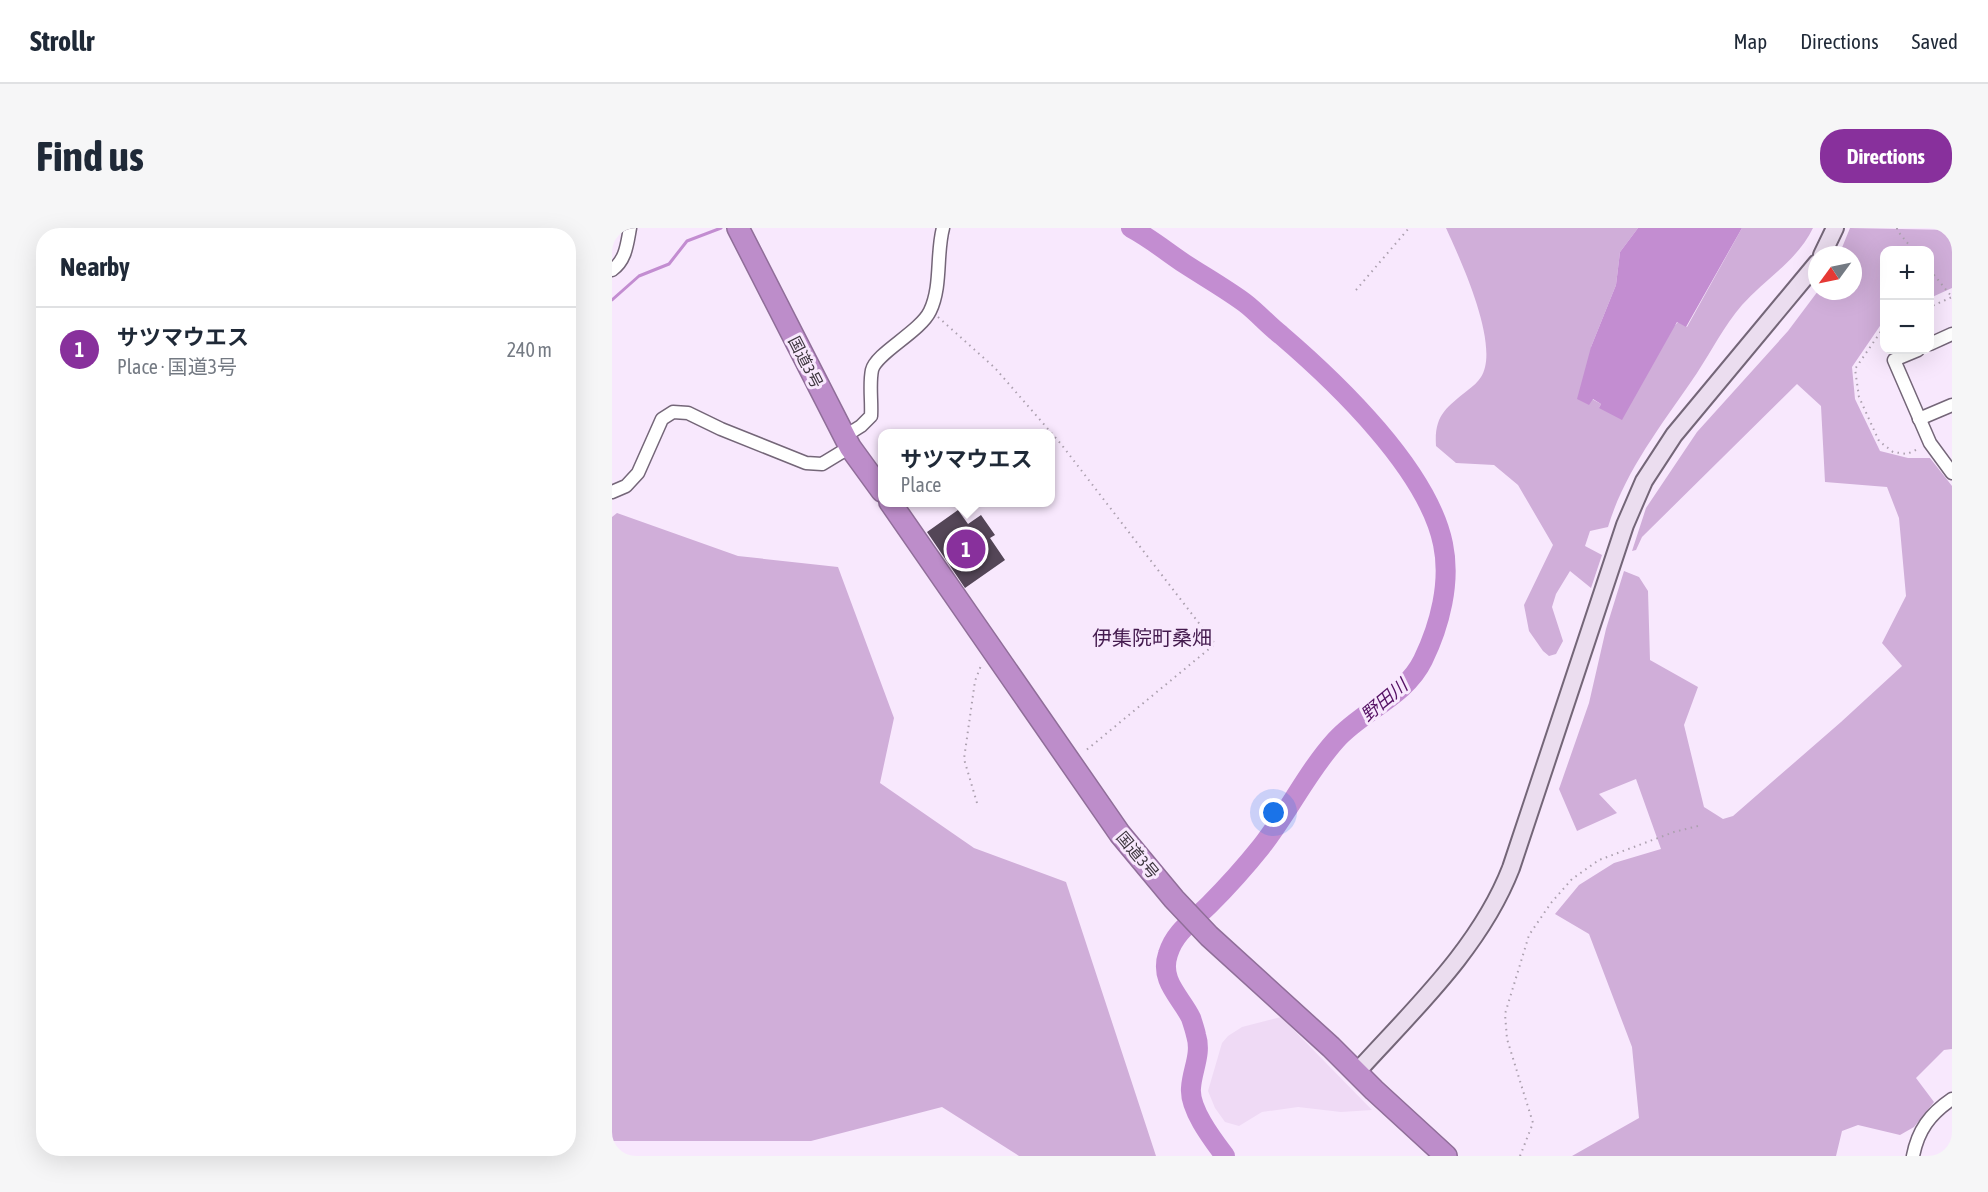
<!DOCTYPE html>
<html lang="en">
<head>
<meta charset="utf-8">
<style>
  body { margin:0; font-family:"Asap Condensed","Noto Sans JP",sans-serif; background:#f6f6f7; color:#1f2937 }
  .controls { position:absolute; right:18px; top:18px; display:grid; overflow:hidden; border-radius:12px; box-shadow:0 6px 24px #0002 }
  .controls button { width:54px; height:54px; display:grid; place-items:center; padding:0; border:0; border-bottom:2px solid #e0e1e3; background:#fff; color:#1f2937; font:30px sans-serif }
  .compass { position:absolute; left:1196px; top:18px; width:54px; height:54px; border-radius:50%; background:#fff; box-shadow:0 6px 24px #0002; rotate:237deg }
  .you { position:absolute; left:662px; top:585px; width:21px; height:21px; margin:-15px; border:4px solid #fff; border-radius:50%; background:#1a73e8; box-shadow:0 0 0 9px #1a73e833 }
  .badge { display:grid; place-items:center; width:39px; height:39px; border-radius:50%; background:#88309c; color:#fff; font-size:20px; font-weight:700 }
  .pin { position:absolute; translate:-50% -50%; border:3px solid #fff; box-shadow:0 2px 6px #0006 }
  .popup { position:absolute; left:266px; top:201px; width:177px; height:78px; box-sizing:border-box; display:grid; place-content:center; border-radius:12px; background:#fff; filter:drop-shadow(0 2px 4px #0005); font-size:20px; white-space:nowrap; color:#747a83 }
  .popup b { font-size:22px; color:#1f2937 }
  .popup::after { content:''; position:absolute; left:50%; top:100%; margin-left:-12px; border:12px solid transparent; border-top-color:#fff }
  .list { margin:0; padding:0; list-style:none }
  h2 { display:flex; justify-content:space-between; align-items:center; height:78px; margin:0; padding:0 24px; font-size:26px }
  h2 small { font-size:20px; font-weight:400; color:#747a83 }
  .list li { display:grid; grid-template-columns:39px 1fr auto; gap:18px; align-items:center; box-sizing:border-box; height:84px; padding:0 24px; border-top:2px solid #e0e1e3 }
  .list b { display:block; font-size:22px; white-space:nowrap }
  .list p { margin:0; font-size:20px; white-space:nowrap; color:#747a83 }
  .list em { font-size:20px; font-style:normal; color:#747a83 }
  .map { position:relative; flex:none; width:1340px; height:928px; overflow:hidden; border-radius:24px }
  header { display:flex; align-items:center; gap:36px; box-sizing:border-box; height:84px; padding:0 30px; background:#fff; border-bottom:2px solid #e0e1e3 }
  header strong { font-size:28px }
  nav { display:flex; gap:33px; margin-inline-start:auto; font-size:21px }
  .intro { display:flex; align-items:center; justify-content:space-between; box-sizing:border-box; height:144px; padding:0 36px }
  h1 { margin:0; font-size:42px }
  .button { padding:15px 27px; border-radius:24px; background:#88309c; color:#fff; font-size:21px; font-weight:700 }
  main { display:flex; gap:36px; padding:0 36px }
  aside { flex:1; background:#fff; border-radius:24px; box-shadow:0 6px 24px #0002 }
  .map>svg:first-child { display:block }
</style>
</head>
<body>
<header>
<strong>Strollr</strong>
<nav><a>Map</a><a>Directions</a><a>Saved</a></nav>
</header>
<div class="intro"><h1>Find us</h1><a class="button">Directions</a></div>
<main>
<aside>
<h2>Nearby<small></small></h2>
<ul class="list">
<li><span class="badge">1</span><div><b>サツマウエス</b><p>Place · 国道3号</p></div><em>240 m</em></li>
</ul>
</aside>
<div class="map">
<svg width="1340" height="928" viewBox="0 0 1340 928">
  <rect width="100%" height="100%" fill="#f8e8fd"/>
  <!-- built -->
  <path fill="#efdaf5" d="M669,789l91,93 -31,2 -43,-5 -36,5 -23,14 -14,-4 -10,-14 -7,-17 14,-48 6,-7 14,-9z"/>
  <!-- green -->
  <g fill="#d0aed9">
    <path d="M834,0h192l-18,24 -4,33 -25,62 1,52 9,5 -2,4 79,-86 9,5 55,-99h71c-15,32 -48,51 -71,77 -18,21 -30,45 -45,68 -33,49 -72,97 -89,154l-18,4 -5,15 17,9 -11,33 -21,-17 -14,23 -4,13 11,34 -7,13 -7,2 -6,-5 -14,-20 -5,-26 29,-60 -35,-60 -24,-20 -38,-2 -20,-17c-2,-31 10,-38 32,-56 5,-4 10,-8 13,-13 20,-31 -21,-118 -35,-149z"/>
    <path d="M1238,0l102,2v58l-22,10v-48h-46v70l-32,47 3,32 25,52 28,7h22l22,28v563l-8,1 -28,28 18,24 -20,25 -14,8 -42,-10 -16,6 -6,25h-264l67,-38 -7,-71 -43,-113 -34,-20 24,-29 35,-22 47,-14 -25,-70 -37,15 18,19 -40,18 -18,-42 30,-86 17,-74 18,-58 15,6 9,14 2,69 48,27 -14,38 20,82 19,12 10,-3 108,-94 61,-56 -20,-23 24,-47 -7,-78 -12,-31 -62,-5 -4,-76 -24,-22 -155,153 -6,13 -4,1 14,-43 51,-76 91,-101 30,-40h35v-36h-14z"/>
    <path d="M5,285l121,43 100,11 56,151 -14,65 94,65 92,34 90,274h-137l-77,-49 -131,34h-199v-624z"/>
  </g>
  <!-- water -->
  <path fill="#c38dd1" d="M1026,0h104l-56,99 -9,-5 -55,98 -23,-12 2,-4 -8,-5 -4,6 -12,-6 14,-52 25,-62 4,-33z"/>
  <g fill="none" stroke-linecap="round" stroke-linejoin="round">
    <!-- stream -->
    <path stroke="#c38dd1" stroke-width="3" d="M0,72l27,-24 30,-12 18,-23 34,-13"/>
    <!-- river -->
    <path stroke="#c38dd1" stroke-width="20" d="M519,0c19,10 36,24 54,36 20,13 41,25 60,39 13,10 23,22 36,32 56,48 147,135 162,209 8,38 -3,81 -20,116 -18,37 -60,50 -87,80 -29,32 -48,73 -75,107 -16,20 -34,40 -52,58 -16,16 -34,26 -41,49 -9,27 13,43 23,64 2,6 4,12 5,17 6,19 -4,35 -5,53 -2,21 22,52 34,68"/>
  </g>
  <!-- building -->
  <path fill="#544657" d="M346,282l10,14 13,-9 14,20 -5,3 15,22 -40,28 -38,-56z"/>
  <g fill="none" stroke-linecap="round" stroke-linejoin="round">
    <!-- street casing -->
    <g stroke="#746678" stroke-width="15">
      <g id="street">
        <path d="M0,42c14,-10 15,-26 18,-42"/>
        <path d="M1318,116l22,-10"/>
        <path d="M1306,122l-24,10 36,83 22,30"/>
        <path d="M1307,191l33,-14"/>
        <path d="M233,208l16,-10 10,-10c1,-14 -2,-32 1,-46 4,-17 48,-38 58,-59 12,-25 6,-57 13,-83"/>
        <path d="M0,264l14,-6 12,-13 24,-54 11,-7 15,1 33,16 85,34 16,1 28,-17"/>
        <path d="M1301,928c5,-26 17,-42 39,-57"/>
      </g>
    </g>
    <!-- secondary casing -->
    <g stroke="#746678" stroke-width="20">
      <g id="secondary">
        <path d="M1210,27l13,-27"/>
        <path d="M744,845c57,-63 124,-125 155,-205l114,-343 19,-44 30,-46 143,-172"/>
      </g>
    </g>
    <!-- highway casing -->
    <g stroke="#906e99" stroke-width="24">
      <g id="highway">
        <path d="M126,0l112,219 32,44"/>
        <path d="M278,274l230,332 54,65 35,37 122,111 43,43 72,66"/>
      </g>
    </g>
    <!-- path -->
    <g stroke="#aca0af" stroke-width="2" stroke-dasharray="1.5 4.5" stroke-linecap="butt">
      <path d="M1285,0v2l16,20"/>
      <path d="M1318,42l22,27 -22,10"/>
      <path d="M744,62l53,-62"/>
      <path d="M326,89l57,51 66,76 154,200 -131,108"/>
      <path d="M1272,99l-29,42 4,28 20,44 14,11 14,2 13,-6"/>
      <path d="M365,575l-13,-44 11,-78 7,-18"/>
      <path d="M908,928l13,-33 -26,-84 -2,-25 24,-79 22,-32 21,-24 27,-19 75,-28 24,-6"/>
    </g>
    <!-- street -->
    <use href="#street" stroke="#fff" stroke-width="12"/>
    <!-- secondary -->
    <use href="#secondary" stroke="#ebddef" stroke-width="16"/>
    <!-- highway -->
    <use href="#highway" stroke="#bd8dca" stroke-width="21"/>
  </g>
  <g text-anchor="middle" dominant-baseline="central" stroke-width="6" stroke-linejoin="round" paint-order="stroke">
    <!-- street labels -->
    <g font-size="16" fill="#3c353d" stroke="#f8e8fd">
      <text transform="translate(194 134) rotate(63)">国道3号</text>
      <text transform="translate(526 627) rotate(50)">国道3号</text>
    </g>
    <!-- water labels -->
    <g font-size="18" font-style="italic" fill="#551164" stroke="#f8e8fd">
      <text transform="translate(772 472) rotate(-40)">野田川</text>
    </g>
    <!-- quarter labels -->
    <g font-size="20" fill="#441a4e" stroke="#f8e8fd">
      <text x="540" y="409">伊集院町桑畑</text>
    </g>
  </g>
</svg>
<div class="controls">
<button>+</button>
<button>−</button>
</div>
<svg class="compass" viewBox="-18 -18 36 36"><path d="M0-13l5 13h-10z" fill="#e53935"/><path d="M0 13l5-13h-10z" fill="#747a83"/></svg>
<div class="you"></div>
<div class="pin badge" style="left:354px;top:321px">1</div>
<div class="popup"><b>サツマウエス</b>Place</div>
</div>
</main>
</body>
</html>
